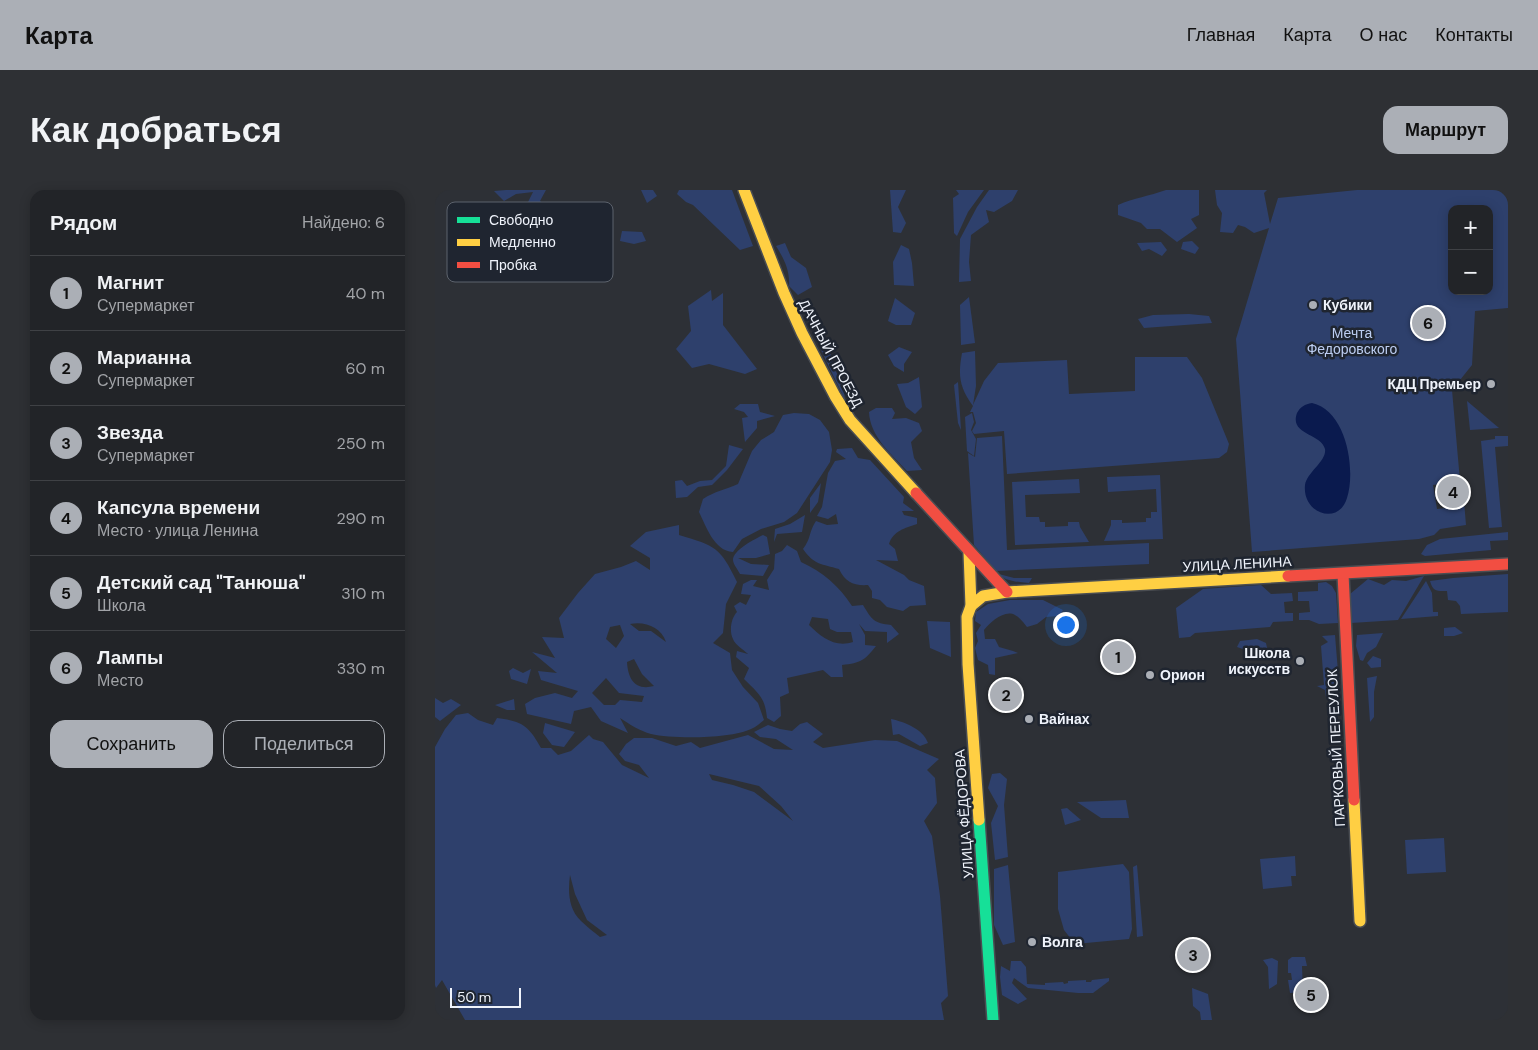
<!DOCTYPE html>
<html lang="ru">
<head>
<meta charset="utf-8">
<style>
  body { margin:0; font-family:"DM Sans",sans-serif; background:#2e3034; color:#f1f3f6 }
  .controls { position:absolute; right:15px; top:15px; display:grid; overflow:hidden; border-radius:10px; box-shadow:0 2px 12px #0003 }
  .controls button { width:45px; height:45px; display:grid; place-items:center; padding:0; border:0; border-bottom:1px solid #3f4145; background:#222428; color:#f1f3f6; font:25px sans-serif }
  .scale { position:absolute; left:15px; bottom:12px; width:71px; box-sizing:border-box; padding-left:5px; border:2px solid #eff3fb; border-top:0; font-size:14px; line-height:18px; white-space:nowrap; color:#eff3fb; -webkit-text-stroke:4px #1f2530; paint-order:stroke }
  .you { position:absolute; left:630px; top:434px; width:18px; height:18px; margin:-12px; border:4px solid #fff; border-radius:50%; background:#1a73e8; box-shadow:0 0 0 8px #1a73e833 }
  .badge { display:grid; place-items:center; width:32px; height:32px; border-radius:50%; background:#abafb6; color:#111; font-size:16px; font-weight:700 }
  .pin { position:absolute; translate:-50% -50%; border:2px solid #fff; box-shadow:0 1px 5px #0006 }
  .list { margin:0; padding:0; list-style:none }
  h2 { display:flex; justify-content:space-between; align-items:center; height:65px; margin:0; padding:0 20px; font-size:21px }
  h2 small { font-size:16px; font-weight:400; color:#a2a4a8 }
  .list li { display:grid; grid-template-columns:32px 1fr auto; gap:15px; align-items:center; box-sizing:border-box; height:75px; padding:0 20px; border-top:1px solid #3f4145 }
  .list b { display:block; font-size:19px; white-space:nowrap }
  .list p { margin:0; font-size:16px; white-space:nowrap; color:#a2a4a8 }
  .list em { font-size:16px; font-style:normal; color:#a2a4a8 }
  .actions { display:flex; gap:10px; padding:15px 20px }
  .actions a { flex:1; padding:11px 0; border:1px solid #abafb6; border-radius:15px; text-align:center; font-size:18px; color:#abafb6 }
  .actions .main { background:#abafb6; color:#111 }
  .map { position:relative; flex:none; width:1073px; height:830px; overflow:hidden; border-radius:15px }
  header { display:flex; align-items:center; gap:30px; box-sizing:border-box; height:70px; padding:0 25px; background:#abafb6; color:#111 }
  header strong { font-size:24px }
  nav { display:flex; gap:28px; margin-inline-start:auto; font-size:18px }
  .intro { display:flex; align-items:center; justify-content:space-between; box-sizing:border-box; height:120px; padding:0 30px }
  h1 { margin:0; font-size:35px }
  .button { padding:12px 22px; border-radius:15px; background:#abafb6; color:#111; font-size:18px; font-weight:700 }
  main { display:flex; gap:30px; padding:0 30px }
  aside { flex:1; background:#222428; border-radius:15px; box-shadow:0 2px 12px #0003 }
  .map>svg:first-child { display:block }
</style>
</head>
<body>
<header>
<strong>Карта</strong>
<nav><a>Главная</a><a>Карта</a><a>О нас</a><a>Контакты</a></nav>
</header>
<div class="intro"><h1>Как добраться</h1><a class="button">Маршрут</a></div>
<main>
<aside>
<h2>Рядом<small>Найдено: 6</small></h2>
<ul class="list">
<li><span class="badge">1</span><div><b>Магнит</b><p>Супермаркет</p></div><em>40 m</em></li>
<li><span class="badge">2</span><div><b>Марианна</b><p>Супермаркет</p></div><em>60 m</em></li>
<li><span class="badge">3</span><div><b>Звезда</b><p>Супермаркет</p></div><em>250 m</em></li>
<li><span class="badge">4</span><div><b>Капсула времени</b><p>Место · улица Ленина</p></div><em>290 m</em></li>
<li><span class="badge">5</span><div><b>Детский сад &quot;Танюша&quot;</b><p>Школа</p></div><em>310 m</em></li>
<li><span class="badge">6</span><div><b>Лампы</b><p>Место</p></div><em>330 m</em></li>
</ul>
<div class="actions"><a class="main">Сохранить</a><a>Поделиться</a></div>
</aside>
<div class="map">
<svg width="1073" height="830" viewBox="0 0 1073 830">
  <rect width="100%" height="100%" fill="#2d3036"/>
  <!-- green -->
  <g fill="#2e406c" fill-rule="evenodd">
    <path d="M71,0h40l-6,11 10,7 -3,10 -10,-11 -4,10 -6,-13 6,-12 -17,2 -12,7 -10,-10z"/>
    <path d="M206,0h12l4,6 -10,7z"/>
    <path d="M244,0h53l21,56 -13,4 -47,-45 -7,-3 -9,-8z"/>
    <path d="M455,0h16l-8,17 8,16 -5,10 -8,-1z"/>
    <path d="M521,0h28l-16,22 -11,24 -3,-3 -1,-35 6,-4z"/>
    <path d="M554,0h29l-6,11 -18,11 -8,-2 3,12 -18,13 -2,27 2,19 -12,1 1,-43 17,-32z"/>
    <path d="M731,0h33v25l-8,4 6,9 -20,14 -17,-13h-13l-6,-6 -23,-8v-10c16,-7 31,-9 48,-15z"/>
    <path d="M780,0h52l-3,3 6,31 8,-26 79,-8h151v118l-33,3 -3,54 -20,25 8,91 -27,4 4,24 19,-2v-6h8l2,24 -26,4 -6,6 -15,4 -167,13 -16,-213 33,-111 -15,5 -9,-6 -7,-2 -5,8 -13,-1 2,-19 -5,-8zM1017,19h37v82h-37z"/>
    <path d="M187,41l20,1 4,9 -12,3 -14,-3z"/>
    <path d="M757,51l7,7 -4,6 -14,-5 2,-7z"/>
    <path d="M726,52l6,8 -5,6 -13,-7 -7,2 -5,-8z"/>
    <path d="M350,53l6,14 15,11 6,19 -14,8 -9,-9c1,-16 -5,-27 -13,-40z"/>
    <path d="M466,55l8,4 3,14 2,23 -20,-1 -1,-23z"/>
    <path d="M276,100l1,11 11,-8v32l34,44 -12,5 -36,-10 -17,4 -16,-19 15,-18 -3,-25z"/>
    <path d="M534,107l6,46 -14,2 -1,-40z"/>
    <path d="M460,108l20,15 -4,12h-15l-8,-4z"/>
    <path d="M754,124l20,2 3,7 -68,5 -6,-9 15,-4z"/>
    <path d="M464,157l13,5 -8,12v8l-10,-6 -6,-11z"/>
    <path d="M385,158h9l6,22 8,14 2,16z"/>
    <path d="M540,161l1,35 -3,19 11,-24 14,-18 69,-3 2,34 66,-3v-34h52l15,21 27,66 -2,8 -8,6 -212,16 -3,-43 -30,3 -2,-3 4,-8 -3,-11h-3l3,-6c-14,-19 -15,-31 -11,-53z"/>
    <path d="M484,187l3,30 -7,7 -9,-7 -9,-23 11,-1z"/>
    <path d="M523,192l3,48 -3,-7 -4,-38z"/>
    <path d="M1032,211l32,27 -29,2z"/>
    <path d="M305,214h18l2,8 15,4 -18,5v7l-12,14 -3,-24 6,-1 -4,-5 -10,-3z"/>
    <path d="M441,218h16l3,5 -3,6 14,-1 13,5 3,8 -11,11 3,16 8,12 -15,1c-16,-17 -37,-35 -38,-59z"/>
    <path d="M359,223l15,1 11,6 9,12 3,18 -2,12 -33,51 -13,9 -23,7 -19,10 -9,13c-19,-1 -27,-26 -34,-40l4,-13c12,-8 22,-9 35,-15l14,-33 9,-11 13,-8 9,-17z"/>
    <path d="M537,223l2,9 -3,8 5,9 -2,17 -7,-5 -2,-34z"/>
    <path d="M567,246l5,114 142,-7v21l-153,7 -22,-26 -6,-92 7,4 2,-19z"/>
    <path d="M1060,246h13v10l-13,1 7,80 -13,1 -8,-87 14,-2z"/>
    <path d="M294,255l14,4 -16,21 -15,15 -14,2 -11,10 -11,1 -1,-17 7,-1 5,6 13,-5 12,-1 14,-14z"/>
    <path d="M417,258l6,10 12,2 34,37 -1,6 11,8h-12l2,4 13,3v6c-12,4 -24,7 -28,20l6,5 3,12 -22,-1 28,15 5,5 15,6 2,19 -16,1 -7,5 -16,-4 -7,-7 -8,-2v-7l-4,-6c-14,1 -23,-3 -29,-16 -17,-5 -25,-4 -36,-20 8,-10 6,-18 13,-28l11,4 11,-1 -2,-10 -8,5 -11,-3 5,-9 6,-34 7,-12 11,-2 -10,-7 1,-3z"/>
    <path d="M725,285l3,64 -59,2 7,-16v-5h11v3l24,-1v-4h5v-6h6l-1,-23 -48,3 -1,-15z"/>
    <path d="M644,289l1,14 -55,2 1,22h13l1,5h5v5l23,-1v-4h11l1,5 9,15 -74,3 -3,-63z"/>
    <path d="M386,293l-3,19 -8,11v-15z"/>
    <path d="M370,325l-3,17 -25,2 -3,8 1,-13 15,-5z"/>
    <path d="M244,335v10c37,11 41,12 58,47l-11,22 -3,29 -10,10 17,10 2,17 11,17 15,16 6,17c-4,3 -8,7 -13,9 -21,10 -78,10 -100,5 -11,-3 -22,-10 -31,-16l8,15 -27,-12 -10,-14 -17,4 -3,13 -44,-10 -2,-10 10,-6 20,-5 17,5 6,-7 -37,-11 -3,-9 19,2 -25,-21 23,6 -13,-21 22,1 -5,-20 19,-25 17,-19 26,-7 15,-6 14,9v-12l-20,-12 16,-14zM195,434c15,-3 31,3 36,18l-15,-11h-12zM185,435l4,11 -8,12 -10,-9 4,-12zM199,469l8,15 12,12c-19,5 -26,-7 -27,-24zM171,488l13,15 25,3 -2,6 -22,-2 -5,5h-11l-12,-12z"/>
    <path d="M1073,342v8l-18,1 1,9 -66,6 -4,-2 6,-9 13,-6z"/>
    <path d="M328,345l4,2 3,17 -14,4h-18l13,6 18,1 -6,11 -23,-2c-2,-4 -7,-10 -7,-14 0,-10 22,-21 30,-25z"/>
    <path d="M352,355l10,6 4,11c22,10 38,24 51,44l11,-1c9,15 11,18 28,20l8,9 -12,9v-11l-22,-1 -6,-7 6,11v10l11,1c-11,14 -15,17 -34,19l1,12h-12l-8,-7 -36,8 2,15 -9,4 1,19 -7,6 -7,-4c-2,-21 -9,-25 -23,-39l5,-11 -13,-11 1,-6 11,3c-4,-4 -13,-9 -15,-15 -4,-8 -2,-21 4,-27l-3,-6 6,-4 6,3 5,-10 -10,-1 2,-10 8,-4h6l-4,6 16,4 -2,-10 7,-11 1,-15 7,-3zM377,427l16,2 2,10 7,3h14l2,10c-18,6 -32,-5 -44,-17z"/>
    <path d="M560,383l19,5h18l-3,5c-13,-1 -23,-2 -34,-10z"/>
    <path d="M1073,384v38l-47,2 -1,-8 -4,-5 -8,-1 -1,-9c-10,0 -14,1 -17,-10l23,-3z"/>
    <path d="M989,386l-26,44 -47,3 -1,-29 18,-15 16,6 8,-5 14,1z"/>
    <path d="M991,391l6,12 1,19h5v4l-37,3z"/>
    <path d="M891,392l6,4 4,7 2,30 -19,1 -10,-4h-10v-7l11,-1 -1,-11h-11v-9l20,-1v-8z"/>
    <path d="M826,395l10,9 21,-1 1,8 -9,1 1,11h8v8l-20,1 -3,5 -75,6 -5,4 -11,1 -3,-30 27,-19z"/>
    <path d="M575,410h33l20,10 -4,6 -13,1 -9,7 -10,3c-3,-4 -8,-10 -12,-12 -10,-6 -25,7 -31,15l1,9h10l4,8 14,4 5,2 -23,5v17l-6,-1 -1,-9 -10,-5 -3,-12 3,-7 -2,-8 5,-8 -6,-4 1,-9 12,-8z"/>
    <path d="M492,431l23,1 1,35 -21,-9z"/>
    <path d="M1020,437l8,6 -9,3h-10v-8z"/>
    <path d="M948,443l-7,14 -9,6 -4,8 -3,-1 -4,-14 1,-11z"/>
    <path d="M900,445l4,49 -2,4 2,8 -13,1 -1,-7 -8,-4 7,-1 -3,-39 7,-4 -6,-6z"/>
    <path d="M822,449l9,4 1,5 -24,1 -6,-2 3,-6z"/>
    <path d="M938,466l8,3v8l-10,1 -4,-5z"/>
    <path d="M78,478l10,5 8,-4 -4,15 -16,-5 -2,-8z"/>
    <path d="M942,486l-3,16v25l-4,5 -3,-44z"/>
    <path d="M0,508l8,5 8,-4 10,6 -21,16 -5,-4z"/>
    <path d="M79,509l1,11h-8l-12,-5z"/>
    <path d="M33,523l10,7 15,5 4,-7c25,3 32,8 44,30h10l7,7 13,-4 18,-16 4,4 10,3 19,23 27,13 -10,-13 -14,-4 -6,-7 7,-10 8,-6h18l24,8 15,-4 9,6 48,-13 26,14 19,1 -17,-11 -16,-2 -6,-5 14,-7 12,4 12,2 8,-7 7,-2 16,12 -10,8 10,6 52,-8 22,1 42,18 -12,11 8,8 2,25 -13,18 8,15 8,60 8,100 -7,7 3,17h-479l-23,-40 -6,8 -1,-3v-238l10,-18 11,-14zM274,584l50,12 22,20 12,15 -39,-29 -21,-7 -21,-5zM135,685l5,19 12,26 20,15 -7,2c-6,-5 -13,-10 -19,-16 -13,-12 -13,-30 -11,-46z"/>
    <path d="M456,529c14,3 32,10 37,24l-8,3 -21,-12 -6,1z"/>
    <path d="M110,533l30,9 -11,15 -12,-2 -9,-12z"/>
    <path d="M565,583l7,6 -3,26 4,52 -13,3 -4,-37 7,-17 -10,-18 4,-14z"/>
    <path d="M691,610l3,18h-28l-24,-16z"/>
    <path d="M632,618l14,12 -16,5 -4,-16z"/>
    <path d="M1009,648l2,34 -39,2 -2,-34z"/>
    <path d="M860,666l1,20h-5l1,10 -29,3 -3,-30z"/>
    <path d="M688,674l6,8 3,57 -3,10 -54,5 -11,-14 -6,-21v-37z"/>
    <path d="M573,675l7,77 -12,3 -9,-20v-56z"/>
    <path d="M702,675l6,71 -6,1 -4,-70z"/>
    <path d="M857,767h13l2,9h-5l1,26 -13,1 -2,-13h4l-1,-7h-3v-13z"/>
    <path d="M837,768l6,3 -1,23 -8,5 -1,-22 -5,-7z"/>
    <path d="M576,771h10l5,6 1,17 18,1v-2l18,-1 1,2 4,-1v-2l18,-1v2h5l1,-2 17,-2v3l-16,12h-15l-50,-5 -14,-10 -2,5 15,16 -9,5 -16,-9 -2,-18 1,-11 9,5z"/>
    <path d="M757,798l16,6 4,26h-11l-1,-8 -7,-6z"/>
  </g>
  <!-- water -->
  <path fill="#0a1a4e" d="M877,213c35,8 44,67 35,95 -8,28 -45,16 -42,-13 2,-13 22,-24 20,-36 -4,-16 -36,-14 -28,-36 3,-6 8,-9 15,-10z"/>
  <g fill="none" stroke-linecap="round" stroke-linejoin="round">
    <!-- fast casing -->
    <g stroke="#4a4d52" stroke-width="14">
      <path id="fast" d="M544,630l14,200"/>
    </g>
    <!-- slow casing -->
    <g stroke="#4a4d52" stroke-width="14">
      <g id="slow">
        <path d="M309,0l40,103 18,40 33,63 15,24 66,73"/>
        <path d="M534,362l2,54 -4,11 1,47 11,156"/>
        <path d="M536,416l12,-10 24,-4 281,-16"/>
        <path d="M919,610l6,121"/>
      </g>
    </g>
    <!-- jam casing -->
    <g stroke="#4a4d52" stroke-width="14">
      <g id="jam">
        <path d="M481,303l91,99"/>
        <path d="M908,384l11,226"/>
        <path d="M853,386l220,-12"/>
      </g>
    </g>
    <!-- fast -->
    <use href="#fast" stroke="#16e098" stroke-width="11"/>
    <!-- slow -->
    <use href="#slow" stroke="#ffcf43" stroke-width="11"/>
    <!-- jam -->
    <use href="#jam" stroke="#f24e42" stroke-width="11"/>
  </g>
  <!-- markers -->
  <g fill="#abafb6" stroke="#1f2530" stroke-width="2">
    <circle cx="878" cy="115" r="5"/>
    <circle cx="1056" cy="194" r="5"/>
    <circle cx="865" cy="471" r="5"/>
    <circle cx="715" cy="485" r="5"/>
    <circle cx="594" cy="529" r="5"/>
    <circle cx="597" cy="752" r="5"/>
  </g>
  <g text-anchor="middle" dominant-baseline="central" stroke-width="5" stroke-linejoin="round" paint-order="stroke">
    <!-- poi labels -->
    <g font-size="14" font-weight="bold" fill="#eff3fb" stroke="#1f2530" text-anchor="start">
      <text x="888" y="115">Кубики</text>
      <text x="1046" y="194" text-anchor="end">КДЦ Премьер</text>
      <text x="855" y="463" text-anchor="end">Школа<tspan x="855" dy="16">искусств</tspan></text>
      <text x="725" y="485">Орион</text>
      <text x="604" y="529">Вайнах</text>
      <text x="607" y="752">Волга</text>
    </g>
    <!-- park labels -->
    <g font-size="14" fill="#bdcef2" stroke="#1f2530">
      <text x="917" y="143">Мечта<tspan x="917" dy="16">Федоровского</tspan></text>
    </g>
    <!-- street labels -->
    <g font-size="14" fill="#eff3fb" stroke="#1f2530">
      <text transform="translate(396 163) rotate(62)">ДАЧНЫЙ ПРОЕЗД</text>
      <text transform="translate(802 374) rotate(-3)">УЛИЦА ЛЕНИНА</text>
      <text transform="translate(901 558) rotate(-93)">ПАРКОВЫЙ ПЕРЕУЛОК</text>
      <text transform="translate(529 624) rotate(-94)">УЛИЦА ФЁДОРОВА</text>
    </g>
  </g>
  <!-- legend -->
  <rect x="12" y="12" width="166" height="80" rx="8" fill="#1f2530" stroke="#5d636d" stroke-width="1"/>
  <rect x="22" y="27" width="23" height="6" fill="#16e098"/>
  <rect x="22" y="49" width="23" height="7" fill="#ffcf43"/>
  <rect x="22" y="72" width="23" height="6" fill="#f24e42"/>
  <g font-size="14" fill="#eff3fb">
    <text x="54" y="35">Свободно</text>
    <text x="54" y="57">Медленно</text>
    <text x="54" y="80">Пробка</text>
  </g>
</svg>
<div class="controls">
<button>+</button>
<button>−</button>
</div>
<div class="scale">50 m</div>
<div class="you"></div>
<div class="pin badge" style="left:683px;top:467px">1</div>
<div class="pin badge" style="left:571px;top:505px">2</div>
<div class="pin badge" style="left:758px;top:765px">3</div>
<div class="pin badge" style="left:1018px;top:302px">4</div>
<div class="pin badge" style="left:876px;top:805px">5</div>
<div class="pin badge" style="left:993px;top:133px">6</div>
</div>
</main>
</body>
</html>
